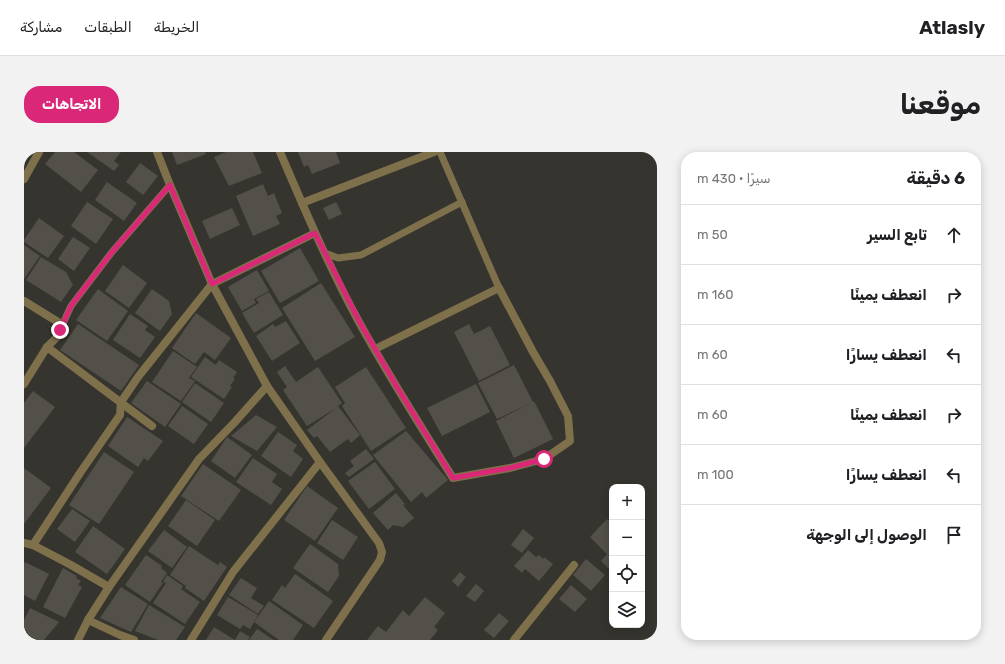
<!DOCTYPE html>
<html lang="ar">
<head>
<meta charset="utf-8">
<style>
  body { margin:0; font-family:Rubik,"Noto Sans Arabic",sans-serif; background:#f2f2f2; color:#202124; direction:rtl }
  .controls { position:absolute; right:12px; bottom:12px; display:grid; overflow:hidden; border-radius:8px; box-shadow:0 2px 10px #0003 }
  .controls button { width:36px; height:36px; display:grid; place-items:center; padding:0; border:0; border-bottom:1px solid #e0e0e0; background:#fff; color:#202124; font:20px sans-serif }
  .stop { position:absolute; width:12px; height:12px; margin:-9px; border:3px solid #db2777; border-radius:50%; background:#fff }
  .stop.end { background:#db2777; border-color:#fff; box-shadow:0 1px 4px #0008 }
  .list { margin:0; padding:0; list-style:none }
  h2 { display:flex; justify-content:space-between; align-items:center; height:52px; margin:0; padding:0 16px; font-size:17px }
  h2 small { font-size:13px; font-weight:400; color:#757577 }
  .list li { display:grid; grid-template-columns:26px 1fr auto; gap:12px; align-items:center; box-sizing:border-box; height:60px; padding:0 16px; border-top:1px solid #e0e0e0 }
  .list b { display:block; font-size:15px; white-space:nowrap }
  .list em { font-size:13px; font-style:normal; color:#757577 }
  .icon { flex:none; width:22px; height:22px; fill:none; stroke:currentColor; stroke-width:2; stroke-linecap:round; stroke-linejoin:round }
  .map { position:relative; flex:none; width:633px; height:488px; overflow:hidden; direction:ltr; border-radius:16px }
  header { display:flex; align-items:center; gap:24px; box-sizing:border-box; height:56px; padding:0 20px; background:#fff; border-bottom:1px solid #e0e0e0 }
  header strong { font-size:19px }
  nav { display:flex; gap:22px; margin-inline-start:auto; font-size:14px }
  .intro { display:flex; align-items:center; justify-content:space-between; box-sizing:border-box; height:96px; padding:0 24px }
  h1 { margin:0; font-size:28px }
  .button { padding:10px 18px; border-radius:16px; background:#db2777; color:#fff; font-size:14px; font-weight:700 }
  main { display:flex; gap:24px; padding:0 24px }
  aside { flex:1; background:#fff; border-radius:16px; box-shadow:0 2px 10px #0003 }
  .map>svg:first-child { display:block }
</style>
</head>
<body>
<header>
<strong>Atlasly</strong>
<nav><a>الخريطة</a><a>الطبقات</a><a>مشاركة</a></nav>
</header>
<div class="intro"><h1>موقعنا</h1><a class="button">الاتجاهات</a></div>
<main>
<aside>
<h2>6 دقيقة<small>سيرًا · 430 m</small></h2>
<ul class="list">
<li><svg class="icon" aria-label="ahead" viewBox="0 0 24 24"><path d="M12 20V5M6 11l6-6 6 6"/></svg><div><b>تابع السير</b></div><em>50 m</em></li>
<li><svg class="icon" aria-label="right" viewBox="0 0 24 24"><path d="M7 20v-9h11M14 6l5 5-5 5"/></svg><div><b>انعطف يمينًا</b></div><em>160 m</em></li>
<li><svg class="icon" aria-label="left" viewBox="0 0 24 24"><path d="M17 20v-9H6M10 6l-5 5 5 5"/></svg><div><b>انعطف يسارًا</b></div><em>60 m</em></li>
<li><svg class="icon" aria-label="right" viewBox="0 0 24 24"><path d="M7 20v-9h11M14 6l5 5-5 5"/></svg><div><b>انعطف يمينًا</b></div><em>60 m</em></li>
<li><svg class="icon" aria-label="left" viewBox="0 0 24 24"><path d="M17 20v-9H6M10 6l-5 5 5 5"/></svg><div><b>انعطف يسارًا</b></div><em>100 m</em></li>
<li><svg class="icon" aria-label="arrive" viewBox="0 0 24 24"><path d="M6 21V4h12l-3 4 3 4H6"/></svg><div><b>الوصول إلى الوجهة</b></div></li>
</ul>
</aside>
<div class="map">
<svg width="633" height="488" viewBox="0 0 633 488">
  <rect width="100%" height="100%" fill="#36342e"/>
  <!-- building -->
  <g fill="#53504a">
    <path d="M31,0h19l24,18 -17,22 -36,-28z"/>
    <path d="M63,0h34l-7,9 5,4 -5,6z"/>
    <path d="M148,0h33l1,2 -29,11z"/>
    <path d="M202,0h27l9,21 -33,13 -15,-29z"/>
    <path d="M274,0h38l4,11 -28,11 -4,-9 -4,2z"/>
    <path d="M116,11l18,13 -15,19 -17,-13z"/>
    <path d="M83,30l30,21 -13,18 -29,-21z"/>
    <path d="M239,32l5,12 6,-3 8,20 -6,3 4,8 -27,12 -17,-40z"/>
    <path d="M63,50l26,17 -17,25 -25,-18z"/>
    <path d="M312,50l6,12 -13,6 -6,-12z"/>
    <path d="M208,56l8,17 -30,14 -8,-18z"/>
    <path d="M15,66l25,18 -16,22 -24,-16v-2z"/>
    <path d="M49,85l17,11 -16,23 -16,-12z"/>
    <path d="M0,93l16,11 -16,23z"/>
    <path d="M276,96l19,33 -39,22 -19,-32z"/>
    <path d="M17,105l25,15 7,13 -12,17 -35,-22z"/>
    <path d="M99,113l24,18 -18,25 -24,-17z"/>
    <path d="M233,118l12,21 -15,8 2,4 -14,8 -14,-24z"/>
    <path d="M297,131l34,54 -40,24 -33,-53z"/>
    <path d="M74,137l30,22 -21,30 -31,-21z"/>
    <path d="M128,137l17,12 3,13 -12,17 -25,-18z"/>
    <path d="M245,140l14,23 -29,18 -12,-20 17,-10 -3,-4z"/>
    <path d="M172,161l35,25 -16,22 -11,-8 -9,12 -23,-16z"/>
    <path d="M106,162l18,12 -3,4 10,7 -15,21 -27,-18z"/>
    <path d="M262,169l14,22 -28,18 -16,-25 17,-12 2,3z"/>
    <path d="M54,172l61,41 -18,26 -61,-41z"/>
    <path d="M445,172l5,10 16,-8 20,39 -31,16 -25,-49z"/>
    <path d="M149,199l24,16 -8,11 6,3 -14,20 -29,-19z"/>
    <path d="M181,205l11,8 3,-5 18,12 -4,6 2,1 -5,7 2,1 -8,12 -33,-22z"/>
    <path d="M490,213l19,37 1,-1 19,38 -39,19 -18,-37 35,-18 -34,16 -19,-36z"/>
    <path d="M261,214l11,16 22,-15 24,36 -4,3 22,29 -9,8 -3,-4 -18,13 -13,-16 -3,2 -7,-8 29,-22 -29,18 -24,-36 4,-3 -10,-15z"/>
    <path d="M342,215l40,61 -35,23 -29,-45 3,-3 -10,-16z"/>
    <path d="M123,229l34,23 -16,23 -34,-24z"/>
    <path d="M171,231l29,20 -13,19 -29,-20z"/>
    <path d="M452,232l14,28 -48,24 -15,-28z"/>
    <path d="M9,239l22,16 -31,41v-45z"/>
    <path d="M158,254l26,18 -14,20 -26,-18z"/>
    <path d="M232,263l21,12 -20,24 -26,-15z"/>
    <path d="M103,265l36,24 -15,20 -4,-3 -6,9 -30,-21z"/>
    <path d="M382,279l42,49 -22,18 -4,-6 -11,10 -38,-47z"/>
    <path d="M254,280l19,13 -4,6 10,8 -12,18 -30,-21z"/>
    <path d="M203,285l25,18 -17,23 -24,-17z"/>
    <path d="M342,297l8,10 -25,18 -4,-4 9,-7 -4,-5z"/>
    <path d="M80,300l30,20 -35,52 -30,-19z"/>
    <path d="M229,306l24,16 -5,8 10,7 -11,16 -35,-23z"/>
    <path d="M351,310l20,27 -26,20 -21,-28z"/>
    <path d="M179,312l38,26 -22,31 -38,-25z"/>
    <path d="M0,316l27,20 -27,36z"/>
    <path d="M283,334l31,22 -23,33 -31,-21z"/>
    <path d="M372,341l9,11 -2,1 11,13 -11,9 -10,-2 -5,5 -15,-17z"/>
    <path d="M162,348l29,20 -18,26 -29,-20z"/>
    <path d="M48,357l18,12 -15,21 -18,-13z"/>
    <path d="M583,367l5,5v48l-11,-11 6,-7 -17,-17z"/>
    <path d="M308,368l26,17 -15,23 -26,-17z"/>
    <path d="M69,374l32,23 -18,25 -32,-22z"/>
    <path d="M499,377l11,9 -12,15 -11,-8z"/>
    <path d="M140,378l23,17 -15,21 -24,-17z"/>
    <path d="M286,392l28,20 1,12 -11,16 -35,-24z"/>
    <path d="M165,394l29,19 2,-3 7,5 -23,34 -19,-13 1,-2 -16,-11z"/>
    <path d="M504,398l8,7 3,-2 4,4 1,-2 9,7 -14,17 -14,-12 -3,4 -8,-7z"/>
    <path d="M122,403l16,11 -1,2 6,5 -6,9 2,1 -13,19 -25,-17z"/>
    <path d="M562,407l19,16 -14,16 -18,-16z"/>
    <path d="M1,410l24,12 -14,27 -11,-6v-31z"/>
    <path d="M39,416l14,8 -1,2 5,3 -3,4 4,2 -17,31 -22,-11z"/>
    <path d="M436,420l6,5 -8,10 -6,-6z"/>
    <path d="M271,422l38,27 -19,27 -42,-28 10,-15 3,3z"/>
    <path d="M143,423l16,11 -2,3 19,13 -15,22 -32,-21 13,-20 -3,-1z"/>
    <path d="M217,426l16,10 -6,10 13,8 -6,8 -29,-19z"/>
    <path d="M452,432l8,7 -9,11 -9,-6z"/>
    <path d="M547,433l16,14 -12,13 -16,-13z"/>
    <path d="M97,435l27,17 -17,28 -31,-14z"/>
    <path d="M204,445l30,18 -8,14 -7,-4 -3,4 -23,-14z"/>
    <path d="M401,445l20,16 -11,14 4,3 -8,10h-63l11,-14 8,6 17,-22 6,6z"/>
    <path d="M245,449l34,24 -10,15h-14l-25,-18z"/>
    <path d="M125,453l36,22 -9,13h-18l-23,-9z"/>
    <path d="M6,456l29,14 -15,18h-10l-3,-1v1h-7v-20z"/>
    <path d="M475,461l10,8 -15,17 -10,-8z"/>
    <path d="M190,475l21,13 5,-9 10,6 -2,3h-42z"/>
    <path d="M233,477l17,11h-25z"/>
  </g>
  <g fill="none" stroke-linecap="round" stroke-linejoin="round">
    <!-- lane -->
    <g stroke="#7f704c" stroke-width="7">
      <path d="M416,0l59,136"/>
      <path d="M301,101l13,5 23,-3 101,-53"/>
      <path d="M36,178l11,-24 41,-54 58,-67"/>
    </g>
    <!-- street -->
    <g stroke="#7f704c" stroke-width="8">
      <path d="M133,0l13,33 42,99 55,102 53,76 59,81 3,9 -2,8 -54,80"/>
      <path d="M256,0c25,58 49,115 79,170 29,53 62,105 94,156l57,-10 34,-9 26,-18 -2,-25 -18,-35 -17,-29 -34,-64 -124,61"/>
      <path d="M0,27l15,-27"/>
      <path d="M278,51l132,-51"/>
      <path d="M0,149l34,21 2,8 -2,6 -11,11 -23,37"/>
      <path d="M23,195l105,79"/>
      <path d="M0,391l9,2 38,20 38,22"/>
      <path d="M9,393l47,-72 40,-58 1,-13 17,-25 74,-93 103,-51"/>
      <path d="M64,468l32,15 14,5"/>
      <path d="M54,488l10,-20 21,-33 90,-128 35,-36 33,-37"/>
      <path d="M167,488l42,-68 87,-110"/>
      <path d="M490,488l60,-75"/>
    </g>
  </g>
  <g fill="none" stroke-linecap="round" stroke-linejoin="round">
    <!-- route -->
    <path stroke="#db2777" stroke-width="5" d="M36,178l11,-24 41,-54 58,-67 42,99 103,-51 44,88 38,66 56,91 57,-10 34,-9"/>
  </g>
</svg>
<div class="controls">
<button>+</button>
<button>−</button>
<button><svg class="icon" aria-label="locate" viewBox="0 0 24 24"><circle cx="12" cy="12" r="6"/><path d="M12 2v4M12 18v4M2 12h4M18 12h4"/></svg></button>
<button><svg class="icon" aria-label="layers" viewBox="0 0 24 24"><path d="M12 4l9 5-9 5-9-5zM3 14l9 5 9-5"/></svg></button>
</div>
<div class="stop" style="left:520px;top:307px"></div>
<div class="stop end" style="left:36px;top:178px"></div>
</div>
</main>
</body>
</html>
